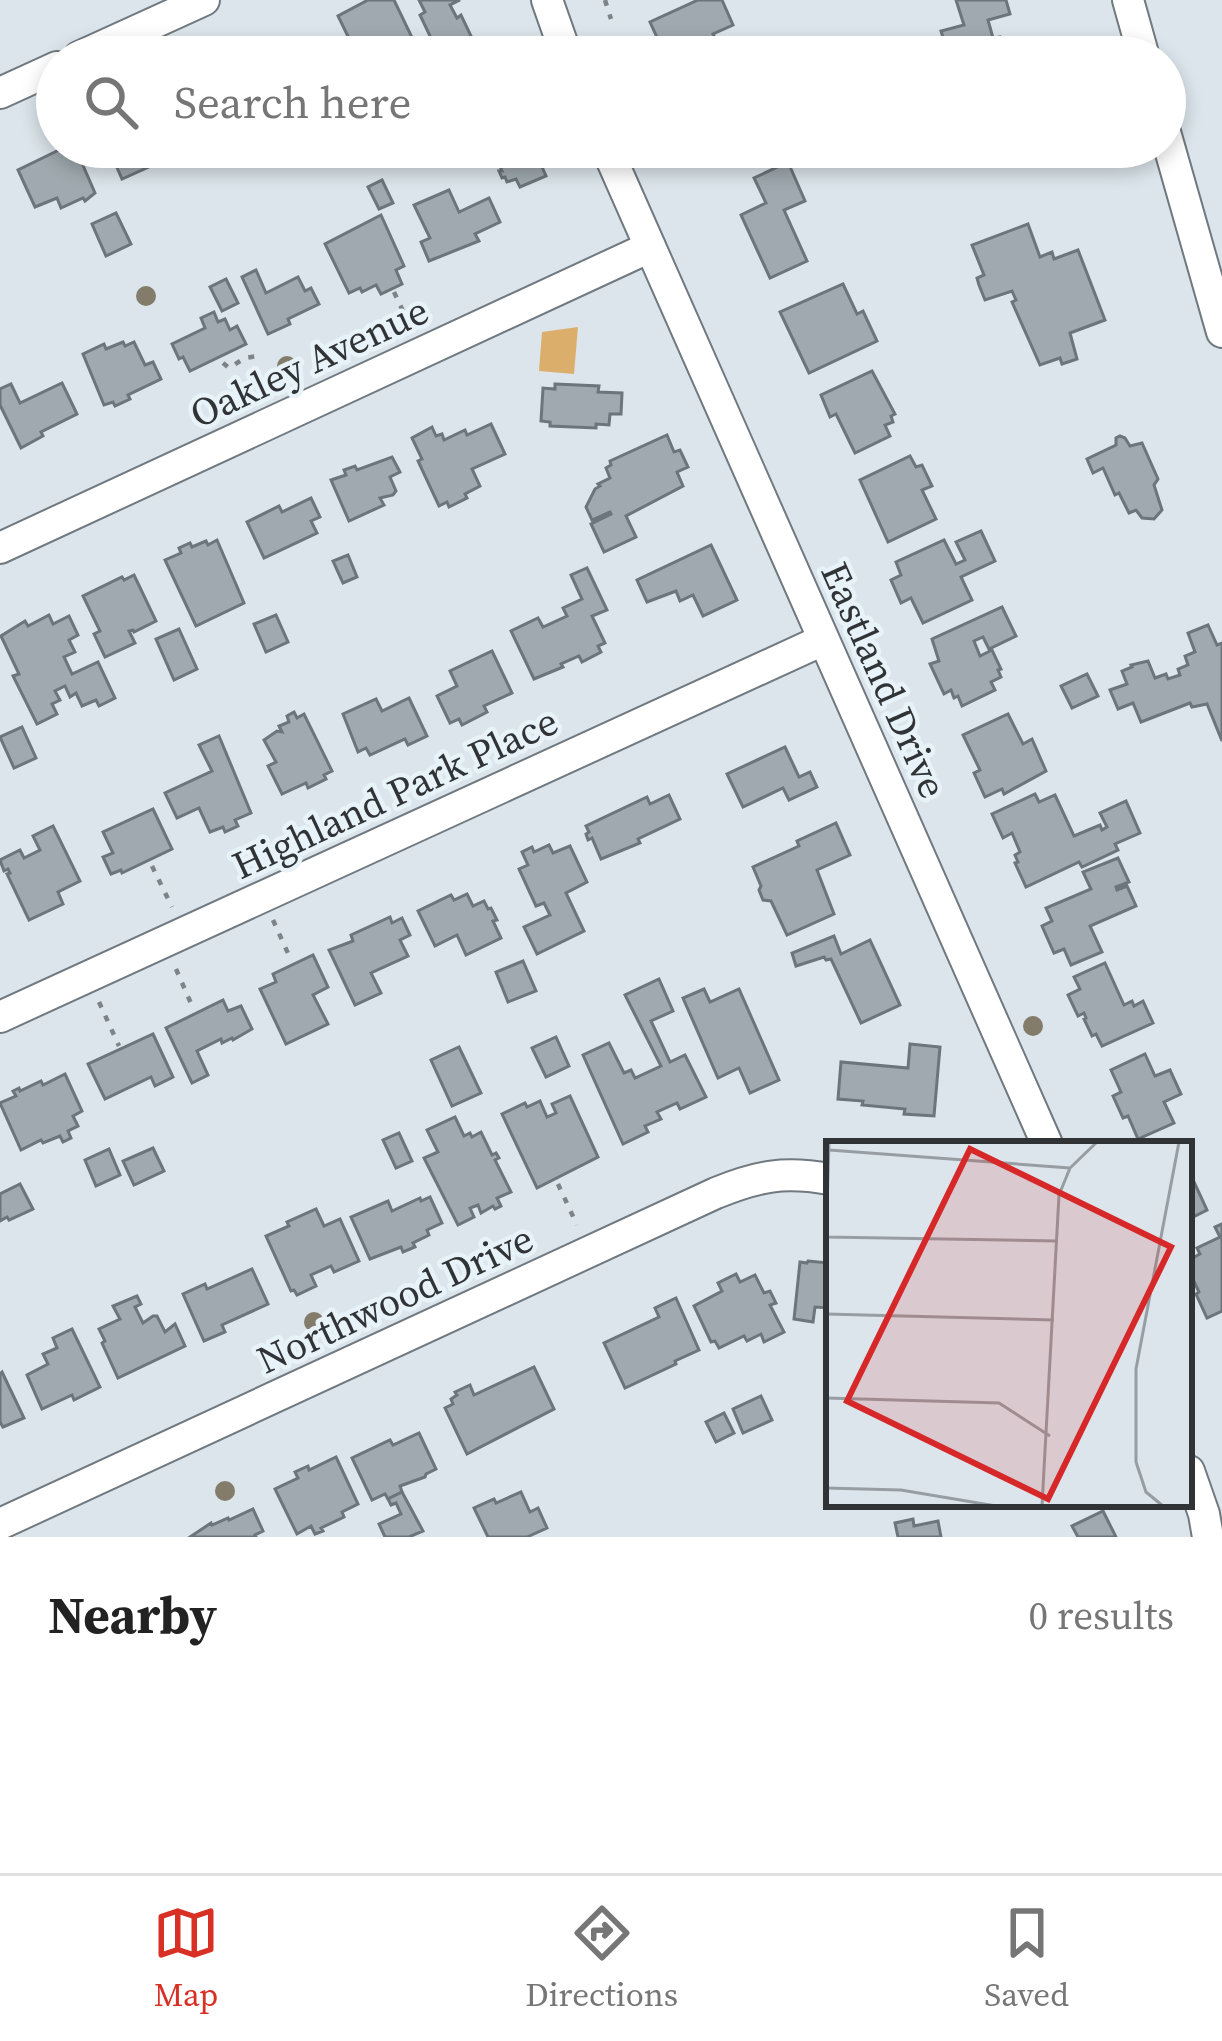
<!DOCTYPE html>
<html lang="en">
<head>
<meta charset="utf-8">
<style>
  body { margin:0; font-family:"Source Serif 4",serif; background:#f2f2f2; color:#222 }
  .list { margin:0; padding:0; list-style:none }
  h2 { display:flex; justify-content:space-between; align-items:center; height:156px; margin:0; padding:0 48px; font-size:51px }
  h2 small { font-size:39px; font-weight:400; color:#767676 }
  .icon { flex:none; width:66px; height:66px; fill:none; stroke:currentColor; stroke-width:2; stroke-linecap:round; stroke-linejoin:round }
  .map { position:relative; flex:none; width:1222px; height:1537px; overflow:hidden }
  .search { position:absolute; background:#fff; box-shadow:0 6px 18px #0003; left:36px; right:36px; top:36px; height:132px; display:flex; align-items:center; gap:30px; box-sizing:border-box; padding:0 42px; border-radius:66px; color:#767676; font-size:45px }
  .sheet { height:336px; background:#fff }
  nav { display:flex; justify-content:space-around; align-items:center; box-sizing:border-box; height:168px; border-top:3px solid #e0e0e0; background:#fff; font-size:33px; color:#767676 }
  nav a { display:grid; justify-items:center; gap:6px }
  nav .on { color:#d93025 }
  .map>svg:first-child { display:block }
</style>
</head>
<body>
<div class="map">
<svg width="1222" height="1537" viewBox="0 0 1222 1537">
  <rect width="100%" height="100%" fill="#dbe5eb"/>
  <!-- green -->
  <path fill="#dcae6c" d="M578,327l-4,47 -35,-3 3,-39z"/>
  <!-- building -->
  <g fill="#9fa9af" stroke="#6c757b" stroke-width="3">
    <path d="M368,0h26l25,52 -10,5h-51l-20,-41z"/>
    <path d="M419,0h41l-10,5 7,13 4,-3 20,42h-41l-20,-42 5,-3z"/>
    <path d="M698,0h24l11,25 -20,9 11,23 9,-4 2,4h-60l-6,-14 -8,3 -11,-24z"/>
    <path d="M956,0h50l4,14 -22,6 5,18 7,-1 6,20h-78l-1,-5 19,-5 -5,-16 23,-6z"/>
    <path d="M75,147l20,46 -10,8 -2,-3 -22,10 -4,-10 -22,9 -17,-37 43,-21 1,3z"/>
    <path d="M108,147h72l2,5 -60,27z"/>
    <path d="M491,147h47l1,2 -4,2 11,25 -26,11 -4,-8 -9,3 -2,-5 -3,1 -3,-7h3z"/>
    <path d="M788,162l17,39 -21,9 23,51 -37,17 -29,-63 25,-12 -12,-25z"/>
    <path d="M382,180l11,23 -14,6 -11,-22z"/>
    <path d="M449,190l10,22 30,-14 11,24 -25,12 4,7 -50,20 -8,-19 9,-4 -16,-33z"/>
    <path d="M116,213l15,31 -25,12 -14,-32z"/>
    <path d="M381,215l23,51 -8,4 6,14 -21,10 -5,-9 -14,7 -2,-4 -11,5 -24,-49z"/>
    <path d="M1028,224l12,33 12,-5 2,7 24,-9 27,70 -35,13 7,26 -15,5 -2,-6 -20,7 -28,-63 4,-2 -4,-9 -27,9 -6,-15 -2,-7 7,-3 -12,-30z"/>
    <path d="M256,270l10,23 32,-16 7,14 6,-3 8,16 -31,15 2,5 -22,10 -26,-57z"/>
    <path d="M226,279l12,24 -16,8 -12,-24z"/>
    <path d="M843,284l14,30 6,-3 14,30 -68,32 -29,-61z"/>
    <path d="M214,312l4,10 7,-3 5,11 7,-4 9,18 -56,27 -7,-14 -4,2 -7,-15 33,-16 -4,-10z"/>
    <path d="M123,342l2,4 9,-4 11,23 8,-3 8,17 -33,16 2,4 -15,7 -2,-4 -9,3 -21,-51 21,-10 2,5z"/>
    <path d="M872,371l23,43 -4,2 2,6 -8,3 5,11 -35,17 -19,-39 -6,3 -9,-22z"/>
    <path d="M62,383l15,31 -36,18 2,4 -22,12 -21,-43v-16l11,-5 9,19z"/>
    <path d="M555,384l44,2 -1,6 24,1 -1,21h-11l-1,11 -13,-1v4l-46,-2v-4l-9,-1 2,-33 12,1z"/>
    <path d="M491,424l14,30 -33,15 8,17 -15,8 2,4 -18,9 -2,-5 -8,4 -21,-45 4,-2 -10,-21 20,-11 4,9 6,-2 2,6 21,-10 2,5z"/>
    <path d="M667,435l7,17 6,-2 8,17 -11,5 6,14 -57,30 10,21 -32,15 -13,-28 20,-10 -1,-2 -18,8 -6,-13 9,-18 5,-3 -2,-2 12,-6 -4,-10 5,-3 -1,-4z"/>
    <path d="M1120,436l5,2 5,8 12,-3 16,36 -4,6 8,25 -8,9 -12,-1 -6,-8 -7,3 -10,-20 -4,2 -12,-27 -10,5 -6,-14 29,-14v-7z"/>
    <path d="M910,456l6,11 6,-2 10,21 -10,4 14,29 -48,23 -28,-62z"/>
    <path d="M392,457l8,15 -10,5 6,14 -3,4 -13,3 4,7 -35,16 -18,-41 15,-5 -2,-5 11,-4 2,4z"/>
    <path d="M311,498l9,19 -9,4 6,12 -53,25 -17,-36 32,-16 3,6z"/>
    <path d="M981,531l14,30 -34,16 11,23 -49,23 -12,-25 -10,5 -10,-23 10,-5 -5,-13 48,-22 12,24 9,-4 -9,-18z"/>
    <path d="M217,540l27,63 -48,23 -31,-66 16,-7 -2,-5 11,-5 2,4 14,-6 2,4z"/>
    <path d="M711,545l26,55 -34,16 -10,-21 -13,6 -4,-10 -29,11 -10,-22z"/>
    <path d="M348,555l9,22 -14,6 -10,-22z"/>
    <path d="M587,568l20,42 -15,6 13,27 -7,3 3,6 -19,10 -3,-6 -18,8 2,3 -29,12 -23,-48 27,-13 5,9 24,-11 -4,-8 19,-9 -11,-24z"/>
    <path d="M134,575l22,46 -22,11 -1,-2 -4,1 6,12 -30,14 -11,-23 6,-3 -17,-35 39,-19 2,3z"/>
    <path d="M1002,607l14,29 -27,13 -6,-12 -9,4 6,15 12,-6 9,19 -3,1 3,7 -10,5 4,8 -33,16 -4,-10 -4,2 -3,-8 -7,4 -14,-30 9,-3 -7,-22z"/>
    <path d="M49,615l4,9 16,-8 9,19 -9,5 6,12 -11,5 8,17 26,-12 17,36 -16,8 -3,-6 -14,6 -6,-13 -6,4 -5,-11 -10,5 5,9 -8,4 5,10 -20,10 -24,-48 6,-2 -18,-38 24,-15 3,5z"/>
    <path d="M276,615l12,27 -22,10 -12,-28z"/>
    <path d="M1208,625l9,20 5,-2v98l-15,-37 -15,3 -2,-4 -49,19 -8,-19 -15,6 -8,-19 17,-6 -5,-13 10,-4 -1,-2 17,-4 7,17 11,-4 2,5 12,-4 -2,-6 10,-4 -3,-9 10,-4 -7,-19z"/>
    <path d="M179,629l18,40 -23,11 -18,-41z"/>
    <path d="M492,651l20,42 -28,13 3,6 -25,13 -3,-6 -9,4 -13,-27 20,-10 -7,-15z"/>
    <path d="M1087,674l11,22 -26,12 -11,-22z"/>
    <path d="M409,698l18,38 -19,9 -3,-6 -35,16 -4,-7 -8,4 -15,-38 33,-15 6,12z"/>
    <path d="M294,712l3,6 7,-4 28,57 -8,4 2,4 -18,9 -2,-5 -24,11 -14,-28 8,-4 -12,-22 13,-9 5,1 -3,-6 10,-4 -2,-6z"/>
    <path d="M1008,714l15,30 9,-5 14,32 -42,23 -2,-5 -17,8 -11,-24 6,-3 -17,-35z"/>
    <path d="M22,727l14,31 -22,10 -14,-31z"/>
    <path d="M219,736l32,77 -16,7 3,6 -13,6 -2,-5 -13,5 -11,-24 -22,10 -12,-25 47,-22 -13,-26z"/>
    <path d="M785,747l14,30 11,-5 7,15 -28,13 -6,-12 -40,19 -16,-33z"/>
    <path d="M1035,794l4,8 16,-7 19,41 26,-11 2,5 5,-3 -7,-14 26,-12 14,32 -25,11 3,6 -36,17 -3,-5 -53,25 -11,-24 3,-1 -3,-7 5,-3 -8,-19 -9,5 -11,-24z"/>
    <path d="M669,795l11,24 -42,20 2,4 -39,16 -9,-21 -4,2 -2,-6 3,-2 -3,-6 61,-29 3,7z"/>
    <path d="M153,809l19,40 -50,24 -1,-3 -10,4 -8,-17 10,-4 -10,-21z"/>
    <path d="M836,823l14,32 -33,15 17,44 -47,21 -16,-34 -8,-1 -4,-10 2,-4 -8,-19 46,-21 -2,-5z"/>
    <path d="M53,826l27,55 -22,11 5,12 -34,16 -22,-46 3,-1 -2,-4 -4,2 -4,-11 20,-10 4,8 16,-8 -7,-14z"/>
    <path d="M549,845l4,8 17,-7 17,36 -21,11 18,38 -47,23 -13,-27 26,-12 -6,-12 -8,3 -17,-37 9,-4 -6,-13 10,-5 2,5z"/>
    <path d="M1118,858l11,24 -13,5 1,3 10,-4 9,20 -46,20 12,26 -31,13 -7,-16 -10,4 -12,-27 10,-5 -6,-13 45,-19 -8,-17z"/>
    <path d="M467,894l6,12 11,-5 4,8 3,-1 6,12 -4,1 8,17 -35,17 -9,-20 -22,11 -17,-35 33,-16 3,5z"/>
    <path d="M390,917l2,6 10,-5 8,17 -10,5 8,16 -37,17 10,20 -26,12 -26,-55 24,-9 -2,-6z"/>
    <path d="M834,936l7,18 29,-14 30,65 -39,18 -30,-64 -5,1 -2,-3 -28,9 -4,-13z"/>
    <path d="M313,955l15,32 -15,8 15,29 -42,20 -26,-55 16,-7 -3,-8z"/>
    <path d="M523,961l13,30 -28,11 -12,-30z"/>
    <path d="M1105,963l19,42 8,-4 2,5 9,-5 10,22 -51,23 -6,-12 -4,2 -8,-17 2,-1 -2,-5 -6,3 -10,-21 12,-6 -6,-12z"/>
    <path d="M659,979l14,32 -22,10 19,41 15,-7 21,42 -26,12 -3,-6 -20,9 4,7 -16,7 3,6 -25,12 -40,-89 26,-12 15,30 7,-3 4,8 26,-12 -36,-71z"/>
    <path d="M704,989l6,13 29,-13 40,91 -29,13 -11,-25 -21,10 -35,-80z"/>
    <path d="M223,1000l5,11 13,-5 11,23 -19,11 -1,-2 -10,5 -1,-4 -24,12 11,24 -16,8 -26,-55z"/>
    <path d="M153,1034l20,43 -18,9 -4,-9 -46,22 -17,-35z"/>
    <path d="M556,1037l13,29 -23,11 -14,-29z"/>
    <path d="M910,1044l30,3 -6,69 -30,-2 1,-5 -43,-4 1,-4 -25,-2 3,-37 67,6z"/>
    <path d="M459,1047l22,46 -29,13 -21,-46z"/>
    <path d="M1145,1054l10,22 15,-6 11,24 -17,8 10,21 -36,16 -10,-23 -5,2 -10,-22 8,-4 -10,-22z"/>
    <path d="M65,1074l17,37 -9,5 5,10 -10,5 3,7 -8,4 -3,-6 -17,7 -2,-3 -20,10 -21,-47 16,-7 -3,-5 6,-3 1,3 21,-10 2,4z"/>
    <path d="M570,1096l28,61 -61,31 -35,-74 23,-11 2,4 13,-6 7,16 9,-4 -4,-9z"/>
    <path d="M455,1117l9,19 6,-3 2,4 9,-5 11,23 4,-2 3,5 -4,2 16,32 -14,6 4,8 -6,3 -2,-3 -12,7 -3,-8 -8,3 4,9 -16,8 -34,-67 14,-6 -11,-22z"/>
    <path d="M399,1133l13,28 -16,7 -13,-28z"/>
    <path d="M153,1148l11,23 -30,14 -11,-24z"/>
    <path d="M109,1149l11,26 -24,11 -11,-26z"/>
    <path d="M1189,1171l18,39 -18,9z"/>
    <path d="M20,1184l13,25 -24,11 -2,-3 -7,4v-27z"/>
    <path d="M430,1197l12,26 -15,7 2,5 -16,8 2,4 -12,5 -2,-5 -31,12 -19,-42 37,-16 4,10 28,-13 1,3z"/>
    <path d="M316,1209l8,17 16,-7 19,42 -25,11 -3,-6 -20,9 5,11 -19,9 -3,-5 -3,1 -25,-55 23,-10 -2,-4z"/>
    <path d="M1222,1224v87l-15,7 -11,-24 3,-2 -10,-21v-11l11,-6 -3,-6 23,-11 -5,-10z"/>
    <path d="M808,1261l21,2v45l-14,-1 -2,15 -19,-3 6,-57 7,1z"/>
    <path d="M252,1269l16,35 -46,21 3,7 -21,9 -21,-47 22,-10 2,5z"/>
    <path d="M736,1274l4,8 15,-7 9,18 6,-2 6,12 -6,2 14,27 -20,10 -3,-8 -14,7 -3,-5 -25,12 -4,-7 -4,1 -17,-36 28,-15 -4,-8z"/>
    <path d="M137,1296l4,8 -6,3 8,16 10,-7h4l8,16 10,-8 10,22 -67,32 -16,-35 3,-2 -6,-12 21,-10 -7,-13z"/>
    <path d="M676,1298l23,52 -24,11 1,3 -51,24 -21,-45 55,-26 -4,-9z"/>
    <path d="M72,1329l28,58 -26,13 -2,-5 -30,14 -15,-34 21,-11 -5,-10 14,-6 -4,-10z"/>
    <path d="M534,1367l20,42 -87,45 -22,-46 8,-4 -2,-5 6,-4 -2,-3 15,-7 4,10z"/>
    <path d="M2,1372l22,46 -21,9 -3,-5v-48z"/>
    <path d="M761,1396l11,24 -29,13 -10,-24z"/>
    <path d="M724,1413l10,20 -18,9 -10,-20z"/>
    <path d="M419,1433l17,36 -10,5 -1,3 -25,9 2,6 -14,7 -3,-5 -13,6 -20,-42 38,-18 3,5z"/>
    <path d="M336,1457l22,47 -16,8 2,5 -23,11 2,3 -8,3 -4,-8 -14,8 -22,-45 23,-11 -3,-6 13,-6 1,4z"/>
    <path d="M402,1492l21,39 -14,6h-24l-6,-13 22,-10 -5,-11 -5,2 -3,-6z"/>
    <path d="M521,1492l9,20 8,-4 9,20 -20,9h-39l-14,-29 20,-9 2,4z"/>
    <path d="M253,1509l10,22 -8,4 1,2h-66l21,-14 1,2 16,-7 1,2z"/>
    <path d="M1103,1511l13,26h-38l-6,-11z"/>
    <path d="M913,1519l1,7 24,-5 3,16h-43l-3,-14z"/>
  </g>
  <g fill="none" stroke-linecap="round" stroke-linejoin="round">
    <!-- minor casing -->
    <g stroke="#70797f" stroke-width="34">
      <g id="minor">
        <path d="M547,0l20,57"/>
        <path d="M1128,0l16,57"/>
        <path d="M79,57l125,-57"/>
        <path d="M0,93l57,-26"/>
        <path d="M1165,132l57,200"/>
        <path d="M606,147l441,997"/>
        <path d="M0,548l650,-301"/>
        <path d="M0,1017l823,-377"/>
        <path d="M1189,1471l15,43 4,23"/>
        <path d="M0,1524l716,-331c42,-17 68,-22 113,-14"/>
      </g>
    </g>
    <!-- path -->
    <g stroke="#7d8488" stroke-width="4.5" stroke-dasharray="6 9" stroke-linecap="butt">
      <path d="M605,0l6,19"/>
      <path d="M394,292l16,34"/>
      <path d="M223,363l6,5 16,-10 13,-2"/>
      <path d="M152,866l20,41"/>
      <path d="M273,920l18,40"/>
      <path d="M176,969l17,39"/>
      <path d="M99,1002l20,44"/>
      <path d="M558,1184l19,41"/>
    </g>
    <!-- minor -->
    <use href="#minor" stroke="#fff" stroke-width="30"/>
  </g>
  <!-- trees -->
  <g fill="#847c6a">
    <circle cx="146" cy="296" r="10"/>
    <circle cx="287" cy="366" r="10"/>
    <circle cx="1033" cy="1026" r="10"/>
    <circle cx="314" cy="1322" r="10"/>
    <circle cx="225" cy="1491" r="10"/>
  </g>
  <g text-anchor="middle" dominant-baseline="central" stroke-width="9" stroke-linejoin="round" paint-order="stroke">
    <!-- street labels -->
    <g font-size="39" fill="#303436" stroke="#e8f3f9">
      <text transform="translate(309 362) rotate(-25)">Oakley Avenue</text>
      <text transform="translate(884 680) rotate(66)">Eastland Drive</text>
      <text transform="translate(395 793) rotate(-25)">Highland Park Place</text>
      <text transform="translate(395 1299) rotate(-25)">Northwood Drive</text>
    </g>
  </g>
  <!-- overview -->
  <g transform="translate(826 1141)">
    <rect width="366" height="366" fill="#dbe5eb"/>
    <path fill="none" stroke="#979ea3" stroke-width="3" d="M3,9l241,18M0,96l231,4M0,97l3,-96M0,173l228,6M0,257l173,5 51,33M0,347l75,2 95,16M216,365l17,-311 11,-27 27,-26M337,365l-17,-14 -10,-30v-93l43,-227"/>
    <path fill="#d62828" fill-opacity="0.15" stroke="#d62828" stroke-width="6" d="M144,8l201,98 -123,252 -201,-98z"/>
    <rect width="366" height="366" fill="none" stroke="#303436" stroke-width="6"/>
  </g>
</svg>
<div class="search"><svg class="icon" aria-label="search" viewBox="0 0 24 24"><circle cx="10" cy="10" r="6"/><path d="M15 15l6 6"/></svg>Search here</div>
</div>
<section class="sheet">
<h2>Nearby<small>0 results</small></h2>
<ul class="list">
</ul>
</section>
<nav>
<a class="on"><svg class="icon" aria-label="map" viewBox="0 0 24 24"><path d="M3 6l6-2 6 2 6-2v14l-6 2-6-2-6 2zM9 4v14M15 6v14"/></svg>Map</a>
<a><svg class="icon" aria-label="directions" viewBox="0 0 24 24"><path d="M12 3l9 9-9 9-9-9zM9 14v-3h6M13 9l2 2-2 2"/></svg>Directions</a>
<a><svg class="icon" aria-label="saved" viewBox="0 0 24 24"><path d="M7 4h10v16l-5-4-5 4z"/></svg>Saved</a>
</nav>
</body>
</html>
